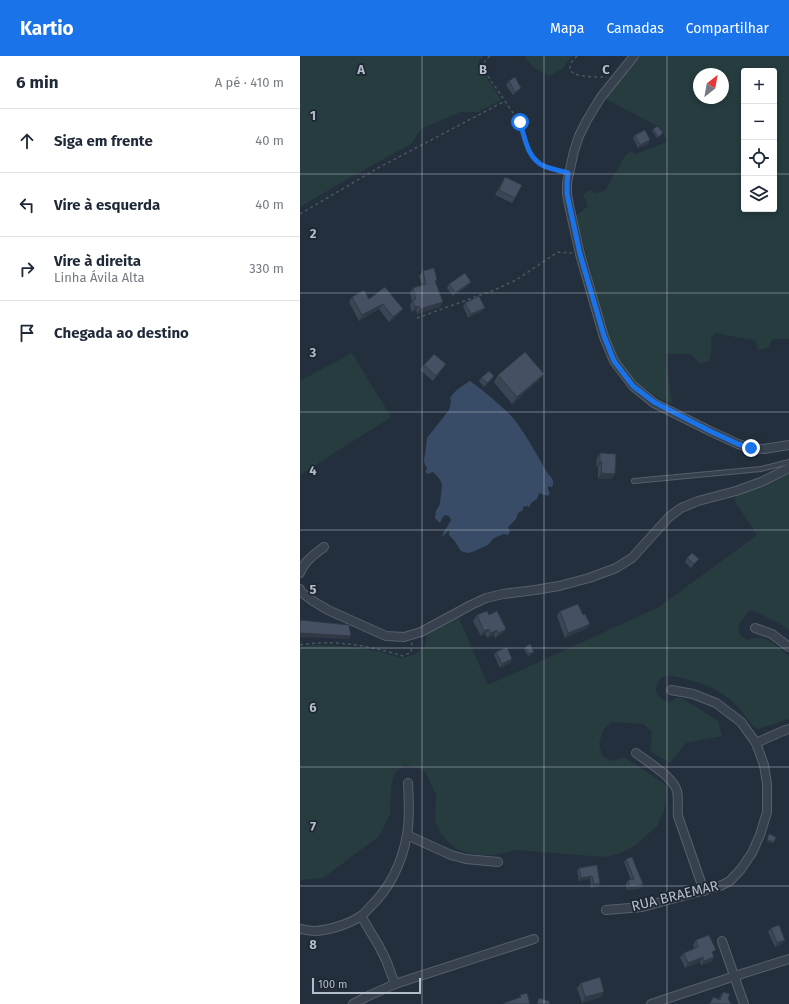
<!DOCTYPE html>
<html lang="pt">
<head>
<meta charset="utf-8">
<style>
  body { margin:0; font-family:"Fira Sans",sans-serif; background:#f2f2f3; color:#1f2937 }
  .controls { position:absolute; right:12px; top:12px; display:grid; overflow:hidden; border-radius:4px; box-shadow:0 2px 6px #0003 }
  .controls button { width:36px; height:36px; display:grid; place-items:center; padding:0; border:0; border-bottom:1px solid #e0e1e3; background:#fff; color:#1f2937; font:20px sans-serif }
  .compass { position:absolute; left:393px; top:12px; width:36px; height:36px; border-radius:50%; background:#fff; box-shadow:0 2px 6px #0003; rotate:31deg }
  .scale { position:absolute; left:12px; bottom:10px; width:109px; box-sizing:border-box; padding-left:4px; border:2px solid #b4bcc9; border-top:0; font-size:11px; line-height:14px; white-space:nowrap; color:#b4bcc9; -webkit-text-stroke:3px #1d2633; paint-order:stroke }
  .stop { position:absolute; width:12px; height:12px; margin:-9px; border:3px solid #1a73e8; border-radius:50%; background:#fff }
  .stop.end { background:#1a73e8; border-color:#fff; box-shadow:0 1px 4px #0008 }
  .list { margin:0; padding:0; list-style:none }
  h2 { display:flex; justify-content:space-between; align-items:center; height:52px; margin:0; padding:0 16px; font-size:17px }
  h2 small { font-size:13px; font-weight:400; color:#747a83 }
  .list li { display:grid; grid-template-columns:26px 1fr auto; gap:12px; align-items:center; box-sizing:border-box; height:64px; padding:0 16px; border-top:1px solid #e0e1e3 }
  .list b { display:block; font-size:15px; white-space:nowrap }
  .list p { margin:0; font-size:13px; white-space:nowrap; color:#747a83 }
  .list em { font-size:13px; font-style:normal; color:#747a83 }
  .icon { flex:none; width:22px; height:22px; fill:none; stroke:currentColor; stroke-width:2; stroke-linecap:round; stroke-linejoin:round }
  .map { position:relative; flex:none; width:489px; height:948px; overflow:hidden }
  header { display:flex; align-items:center; gap:24px; box-sizing:border-box; height:56px; padding:0 20px; background:#1a73e8; color:#fff }
  header strong { font-size:19px }
  nav { display:flex; gap:22px; margin-inline-start:auto; font-size:14px }
  main { display:flex }
  aside { flex:1; background:#fff }
  .map>svg:first-child { display:block }
</style>
</head>
<body>
<header>
<strong>Kartio</strong>
<nav><a>Mapa</a><a>Camadas</a><a>Compartilhar</a></nav>
</header>
<main>
<aside>
<h2>6 min<small>A pé · 410 m</small></h2>
<ul class="list">
<li><svg class="icon" aria-label="ahead" viewBox="0 0 24 24"><path d="M12 20V5M6 11l6-6 6 6"/></svg><div><b>Siga em frente</b></div><em>40 m</em></li>
<li><svg class="icon" aria-label="left" viewBox="0 0 24 24"><path d="M17 20v-9H6M10 6l-5 5 5 5"/></svg><div><b>Vire à esquerda</b></div><em>40 m</em></li>
<li><svg class="icon" aria-label="right" viewBox="0 0 24 24"><path d="M7 20v-9h11M14 6l5 5-5 5"/></svg><div><b>Vire à direita</b><p>Linha Ávila Alta</p></div><em>330 m</em></li>
<li><svg class="icon" aria-label="arrive" viewBox="0 0 24 24"><path d="M6 21V4h12l-3 4 3 4H6"/></svg><div><b>Chegada ao destino</b></div></li>
</ul>
</aside>
<div class="map">
<svg width="489" height="948" viewBox="0 0 489 948">
  <rect width="100%" height="100%" fill="#242f3e"/>
  <!-- green -->
  <g fill="#263c3f" fill-rule="evenodd">
    <path d="M0,0h184l-5,5 1,6 21,33 -23,12h-18l-39,17 -10,15 -60,33 -51,30z"/>
    <path d="M224,0h48l-9,12 -14,8 -15,-8z"/>
    <path d="M338,0h151v283h-16l-5,9 -10,2 -3,-10 -14,-2 -25,-5 -5,4 1,9 -3,15 -8,3 -11,-10h-25l7,50 -12,-5 -24,-16 -18,-24 -11,-27 -31,-116 12,-10 -5,-12 8,-4 4,3 10,-2 21,-37 5,-3 5,3 31,-12 -6,-14 -57,-30zM444,15h30v138h-30zM399,18h24v24h-24z"/>
    <path d="M52,297l39,64 -91,58v-94z"/>
    <path d="M489,415v159l-7,-5 -29,-15 -4,1c-8,11 -19,21 -1,29 4,-1 9,-3 13,-2 10,1 20,12 28,18v63l-31,10c-11,-6 -14,-17 -23,-25 -15,-14 -29,-20 -49,-25 -8,-2 -15,-4 -24,-2 -10,12 -7,18 6,26l8,-5h6l36,23 4,15 -36,7 -16,20 -20,-12 2,-19 -9,-8 -32,-2 -8,8 -4,14 3,11 9,6 13,-4 44,29 -4,25 -7,15 -21,19 -18,9 -15,3 -86,-7 -25,5h-10l-14,-2 -11,-4 -8,-6 -8,-10 -6,-12 1,-26 -10,-22 -6,-4 -8,-3 -8,-1 -10,9 -3,15 -1,26 -12,22 -55,41 -23,2v-233l13,-2 29,1 35,5 25,7 14,-4 9,-8 2,-14 31,-16 30,69 171,-78 98,-72 -23,-35 9,-11z"/>
  </g>
  <!-- water -->
  <path fill="#394c67" d="M170,325c15,11 30,23 43,37 14,17 24,38 35,56 4,4 7,7 4,13l-4,-1v3l2,4 -2,3 -9,-3 -2,6 -5,3 -3,5 -2,-1 -4,1v3l-5,3 -2,6 -8,8 2,5 -2,3 -4,-1 -8,3 -3,2 -5,6 -16,7 -5,1 -6,-2 -7,-11 -5,-5v-5l-7,7c2,-8 6,-10 9,-17l-2,-4 -4,-1 -3,3 -2,5 -5,-5 1,-7 4,-7 2,-20 -3,-6 -6,-6 -5,2 -3,-2 2,-3 -3,-7 3,-24 22,-28 2,-8 -1,-4c5,-8 12,-12 20,-17z"/>
  <g fill="none" stroke-linecap="round" stroke-linejoin="round">
    <!-- lane casing -->
    <g stroke="#565f6c" stroke-width="6">
      <path id="lane" d="M334,425l127,-12 28,-7"/>
    </g>
    <!-- street casing -->
    <g stroke="#565f6c" stroke-width="10">
      <g id="street">
        <path d="M334,0l-33,41 -14,23 -8,16 -5,15 -7,32v11l2,11 11,49 24,83 10,24 19,25 21,17 56,28 28,13 13,4 13,1 25,-4"/>
        <path d="M0,517c4,-12 15,-19 24,-26"/>
        <path d="M0,533l1,3 12,9 15,9 58,26 18,1 17,-5 50,-27 15,-7 17,-4 32,-4 24,-4 30,-8 27,-10 16,-10 37,-41 12,-9 17,-7 38,-10 25,-9 28,-14"/>
        <path d="M455,572l17,6 17,13"/>
        <path d="M456,687l27,-12 6,-2"/>
        <path d="M336,697c12,9 37,24 41,38 2,8 0,17 1,25l26,75"/>
        <path d="M107,779l44,20 15,4 32,3"/>
        <path d="M306,854l36,-3 78,-21 10,-5 11,-12 11,-16 8,-18 7,-23v-28l-3,-19 -8,-22 -15,-21 -25,-19 -23,-9 -22,-4"/>
        <path d="M61,860l18,30 7,14 9,24"/>
        <path d="M0,873c5,1 10,2 15,2 15,-1 34,-7 46,-15 3,-2 6,-6 9,-9 20,-19 32,-45 37,-72 3,-17 2,-35 1,-52"/>
        <path d="M422,885l22,63"/>
        <path d="M53,948l13,-7 29,-13 139,-45"/>
        <path d="M351,948l84,-28 54,-17"/>
      </g>
    </g>
    <!-- path -->
    <g stroke="#44595c" stroke-width="1.5" stroke-dasharray="3 3" stroke-linecap="butt">
      <path d="M190,0c-4,4 -7,6 -7,13l37,54 9,28 4,7 10,8 20,5"/>
      <path d="M277,0c-3,3 -7,7 -7,11 -3,11 30,10 37,10"/>
      <path d="M0,158l78,-46 127,-67"/>
      <path d="M117,262l75,-27 24,-11 42,-28 14,1"/>
      <path d="M0,589c35,-6 70,1 103,11l8,-4 1,-10"/>
    </g>
    <!-- lane -->
    <use href="#lane" stroke="#38414e" stroke-width="4"/>
    <!-- street -->
    <use href="#street" stroke="#38414e" stroke-width="8"/>
  </g>
  <!-- wall -->
  <g fill="#3b4654">
    <path d="M209,25l10,10 -6,4 -7,-10z"/>
    <path d="M353,73l9,6 -5,3 -5,-7z"/>
    <path d="M335,79l13,9 -10,4 -5,-10z"/>
    <path d="M205,121l10,21 -3,5 -17,-8 7,-13z"/>
    <path d="M123,215l14,9 -1,2 4,25 -23,7 -1,-4 -4,2 -2,-7 2,-4 -2,-8 3,-5 9,-3 -3,-9z"/>
    <path d="M171,226l-2,3 -16,11 -6,-8 2,-4z"/>
    <path d="M85,231l14,27 -10,8 -10,-13 -20,12 -10,-19 3,-5 17,2z"/>
    <path d="M165,247l17,8 -14,7 -5,-12z"/>
    <path d="M146,308l-13,17 -13,-11 4,-5z"/>
    <path d="M198,319l41,5 -27,24 -18,-22z"/>
    <path d="M194,320l-3,4 -7,7 -5,-6 2,-3z"/>
    <path d="M300,397l15,21 -4,5h-13v-12h-2l1,-9z"/>
    <path d="M387,502l9,4 -5,6 -6,-6z"/>
    <path d="M260,555l27,17 -22,10 -8,-22z"/>
    <path d="M177,559h12l17,14 -4,5 -7,4 -1,-3 -7,3 -2,-4 -4,2 -8,-15z"/>
    <path d="M225,591l9,5 -1,1 -5,3 -4,-7z"/>
    <path d="M196,596l14,11 -10,5 -6,-13z"/>
    <path d="M326,803l15,29 -5,1 -9,1 -1,-7 2,-3h3l-7,-18z"/>
    <path d="M297,809l1,22 -7,1 -1,-9 -11,2 -2,-10 2,-3z"/>
    <path d="M471,872l14,12 -3,4 -7,3 -7,-15z"/>
    <path d="M396,884l17,14 1,3 -3,5 -10,3 -1,-3 -15,6 -5,-11 4,-4 10,-5 -1,-3z"/>
    <path d="M281,927l23,9 -3,5 -19,6 -5,-15z"/>
    <path d="M423,936l5,6 3,6h-22l4,-7 6,2z"/>
  </g>
  <!-- shaded-wall -->
  <g fill="#303945">
    <path d="M221,32l-2,3 -6,4 2,-3z"/>
    <path d="M350,84l-2,4 -10,4 2,-3z"/>
    <path d="M171,226l-2,3 -16,11 2,-3z"/>
    <path d="M143,246l-3,5 -23,7 3,-5z"/>
    <path d="M83,248l-4,5 -20,12 3,-6z"/>
    <path d="M119,250l-3,4 -4,2 3,-5z"/>
    <path d="M185,252l-3,3 -14,7 3,-4z"/>
    <path d="M103,253l-4,5 -10,8 4,-5z"/>
    <path d="M146,308l-3,5 -10,12 3,-5z"/>
    <path d="M244,318l-5,6 -27,24 5,-7z"/>
    <path d="M194,320l-3,4 -7,7 3,-4z"/>
    <path d="M300,406h2l-4,5h-2z"/>
    <path d="M301,417l14,1 -4,5h-13z"/>
    <path d="M290,568l-3,4 -22,10 3,-5z"/>
    <path d="M189,573l-4,5 -4,2 3,-5z"/>
    <path d="M206,573l-4,5 -7,4 4,-5z"/>
    <path d="M197,574l-3,5 -7,3 4,-5z"/>
    <path d="M0,577l51,3 -2,3 -49,-2z"/>
    <path d="M212,603l-2,4 -10,5 2,-4z"/>
    <path d="M467,784l7,2 -1,2 -7,-2z"/>
    <path d="M292,820l-2,3 -11,2 2,-3z"/>
    <path d="M294,828h6l-2,3 -7,1z"/>
    <path d="M343,828l-2,4 -5,1 -9,1 2,-3z"/>
    <path d="M485,884l-3,4 -7,3 2,-4z"/>
    <path d="M403,901l-3,5 -15,6 3,-5z"/>
    <path d="M414,901l-3,5 -10,3 3,-4z"/>
    <path d="M304,936l-3,5 -19,6 3,-6z"/>
  </g>
  <!-- building -->
  <g fill="#455162" stroke="#303945">
    <path d="M215,21l6,11 -6,4 -6,-11z"/>
    <path d="M358,70l5,7 -5,4 -5,-8z"/>
    <path d="M345,74l5,10 -10,5 -5,-10z"/>
    <path d="M205,121l17,8 -7,13 -16,-8z"/>
    <path d="M134,212l3,12 -2,1 8,21 -23,7 -1,-3 -4,1 -2,-7 3,-1 -3,-11 13,-4 -3,-13z"/>
    <path d="M165,217l6,9 -16,11 -6,-9z"/>
    <path d="M85,231l18,22 -10,8 -10,-13 -21,11 -10,-18 12,-7 5,9z"/>
    <path d="M179,240l6,12 -14,6 -6,-11z"/>
    <path d="M225,296l19,22 -27,23 -19,-22z"/>
    <path d="M134,298l12,10 -10,12 -12,-11z"/>
    <path d="M189,315l5,5 -7,7 -6,-5z"/>
    <path d="M300,397l16,1 -1,20 -14,-1 1,-11h-2z"/>
    <path d="M392,497l7,6 -5,5 -7,-6z"/>
    <path d="M278,548l5,11 2,-1 5,10 -22,9 -8,-22z"/>
    <path d="M187,555l2,4 8,-4 9,18 -7,4 -2,-3 -6,3 -2,-4 -5,2 -7,-16z"/>
    <path d="M0,564l49,5 2,11 -51,-3z"/>
    <path d="M230,588l4,8 -5,2 -4,-7z"/>
    <path d="M207,591l5,12 -10,5 -6,-12z"/>
    <path d="M469,778l7,3 -2,5 -7,-2z"/>
    <path d="M332,801l11,27 -5,2 -9,1 -1,-7 6,-1 -8,-20z"/>
    <path d="M297,809l3,19h-6l-2,-8 -11,2 -2,-10z"/>
    <path d="M479,869l6,15 -8,3 -6,-15z"/>
    <path d="M409,879l7,15 -4,2 2,5 -10,4 -1,-4 -15,6 -4,-10 14,-6 -2,-7z"/>
    <path d="M300,921l4,15 -19,5 -4,-14z"/>
    <path d="M423,936l7,2 -2,4 3,6h-21l3,-7 7,3z"/>
    <path d="M227,937l3,11h-26v-1l17,-6 -1,-2z"/>
    <path d="M239,942l10,3 1,3h-13z"/>
  </g>
  <g fill="none" stroke-linecap="round" stroke-linejoin="round">
    <!-- route -->
    <path stroke="#1a73e8" stroke-width="5" d="M220,66c5,16 7,36 24,44 7,3 17,5 24,7l-1,10v11l13,60 24,82 10,25 19,25 21,16 56,29 28,13 13,4"/>
  </g>
  <!-- grid -->
  <path fill="none" stroke="#b4bcc9" stroke-width="1" stroke-opacity="0.55" d="M122,0v948M244,0v948M367,0v948M0,118h444M474,118h15M0,237h489M0,356h489M0,474h489M0,592h489M0,711h489M0,830h489"/>
  <g text-anchor="middle" dominant-baseline="central" stroke-width="3.5" stroke-linejoin="round" paint-order="stroke">
    <!-- street labels -->
    <g font-size="14" fill="#b4bcc9" stroke="#1d2633">
      <text transform="translate(375 840) rotate(-14)">RUA BRAEMAR</text>
    </g>
  </g>
  <g font-size="13" text-anchor="middle" font-weight="bold" fill="#b4bcc9" stroke="#1d2633" stroke-width="3.5" stroke-linejoin="round" paint-order="stroke">
    <text x="61" y="18">A</text>
    <text x="183" y="18">B</text>
    <text x="306" y="18">C</text>
    <text x="13" y="64">1</text>
    <text x="13" y="182">2</text>
    <text x="13" y="301">3</text>
    <text x="13" y="419">4</text>
    <text x="13" y="538">5</text>
    <text x="13" y="656">6</text>
    <text x="13" y="775">7</text>
    <text x="13" y="893">8</text>
  </g>
</svg>
<div class="controls">
<button>+</button>
<button>−</button>
<button><svg class="icon" aria-label="locate" viewBox="0 0 24 24"><circle cx="12" cy="12" r="6"/><path d="M12 2v4M12 18v4M2 12h4M18 12h4"/></svg></button>
<button><svg class="icon" aria-label="layers" viewBox="0 0 24 24"><path d="M12 4l9 5-9 5-9-5zM3 14l9 5 9-5"/></svg></button>
</div>
<svg class="compass" viewBox="-18 -18 36 36"><path d="M0-13l5 13h-10z" fill="#e53935"/><path d="M0 13l5-13h-10z" fill="#747a83"/></svg>
<div class="scale">100 m</div>
<div class="stop" style="left:220px;top:66px"></div>
<div class="stop end" style="left:451px;top:392px"></div>
</div>
</main>
</body>
</html>
